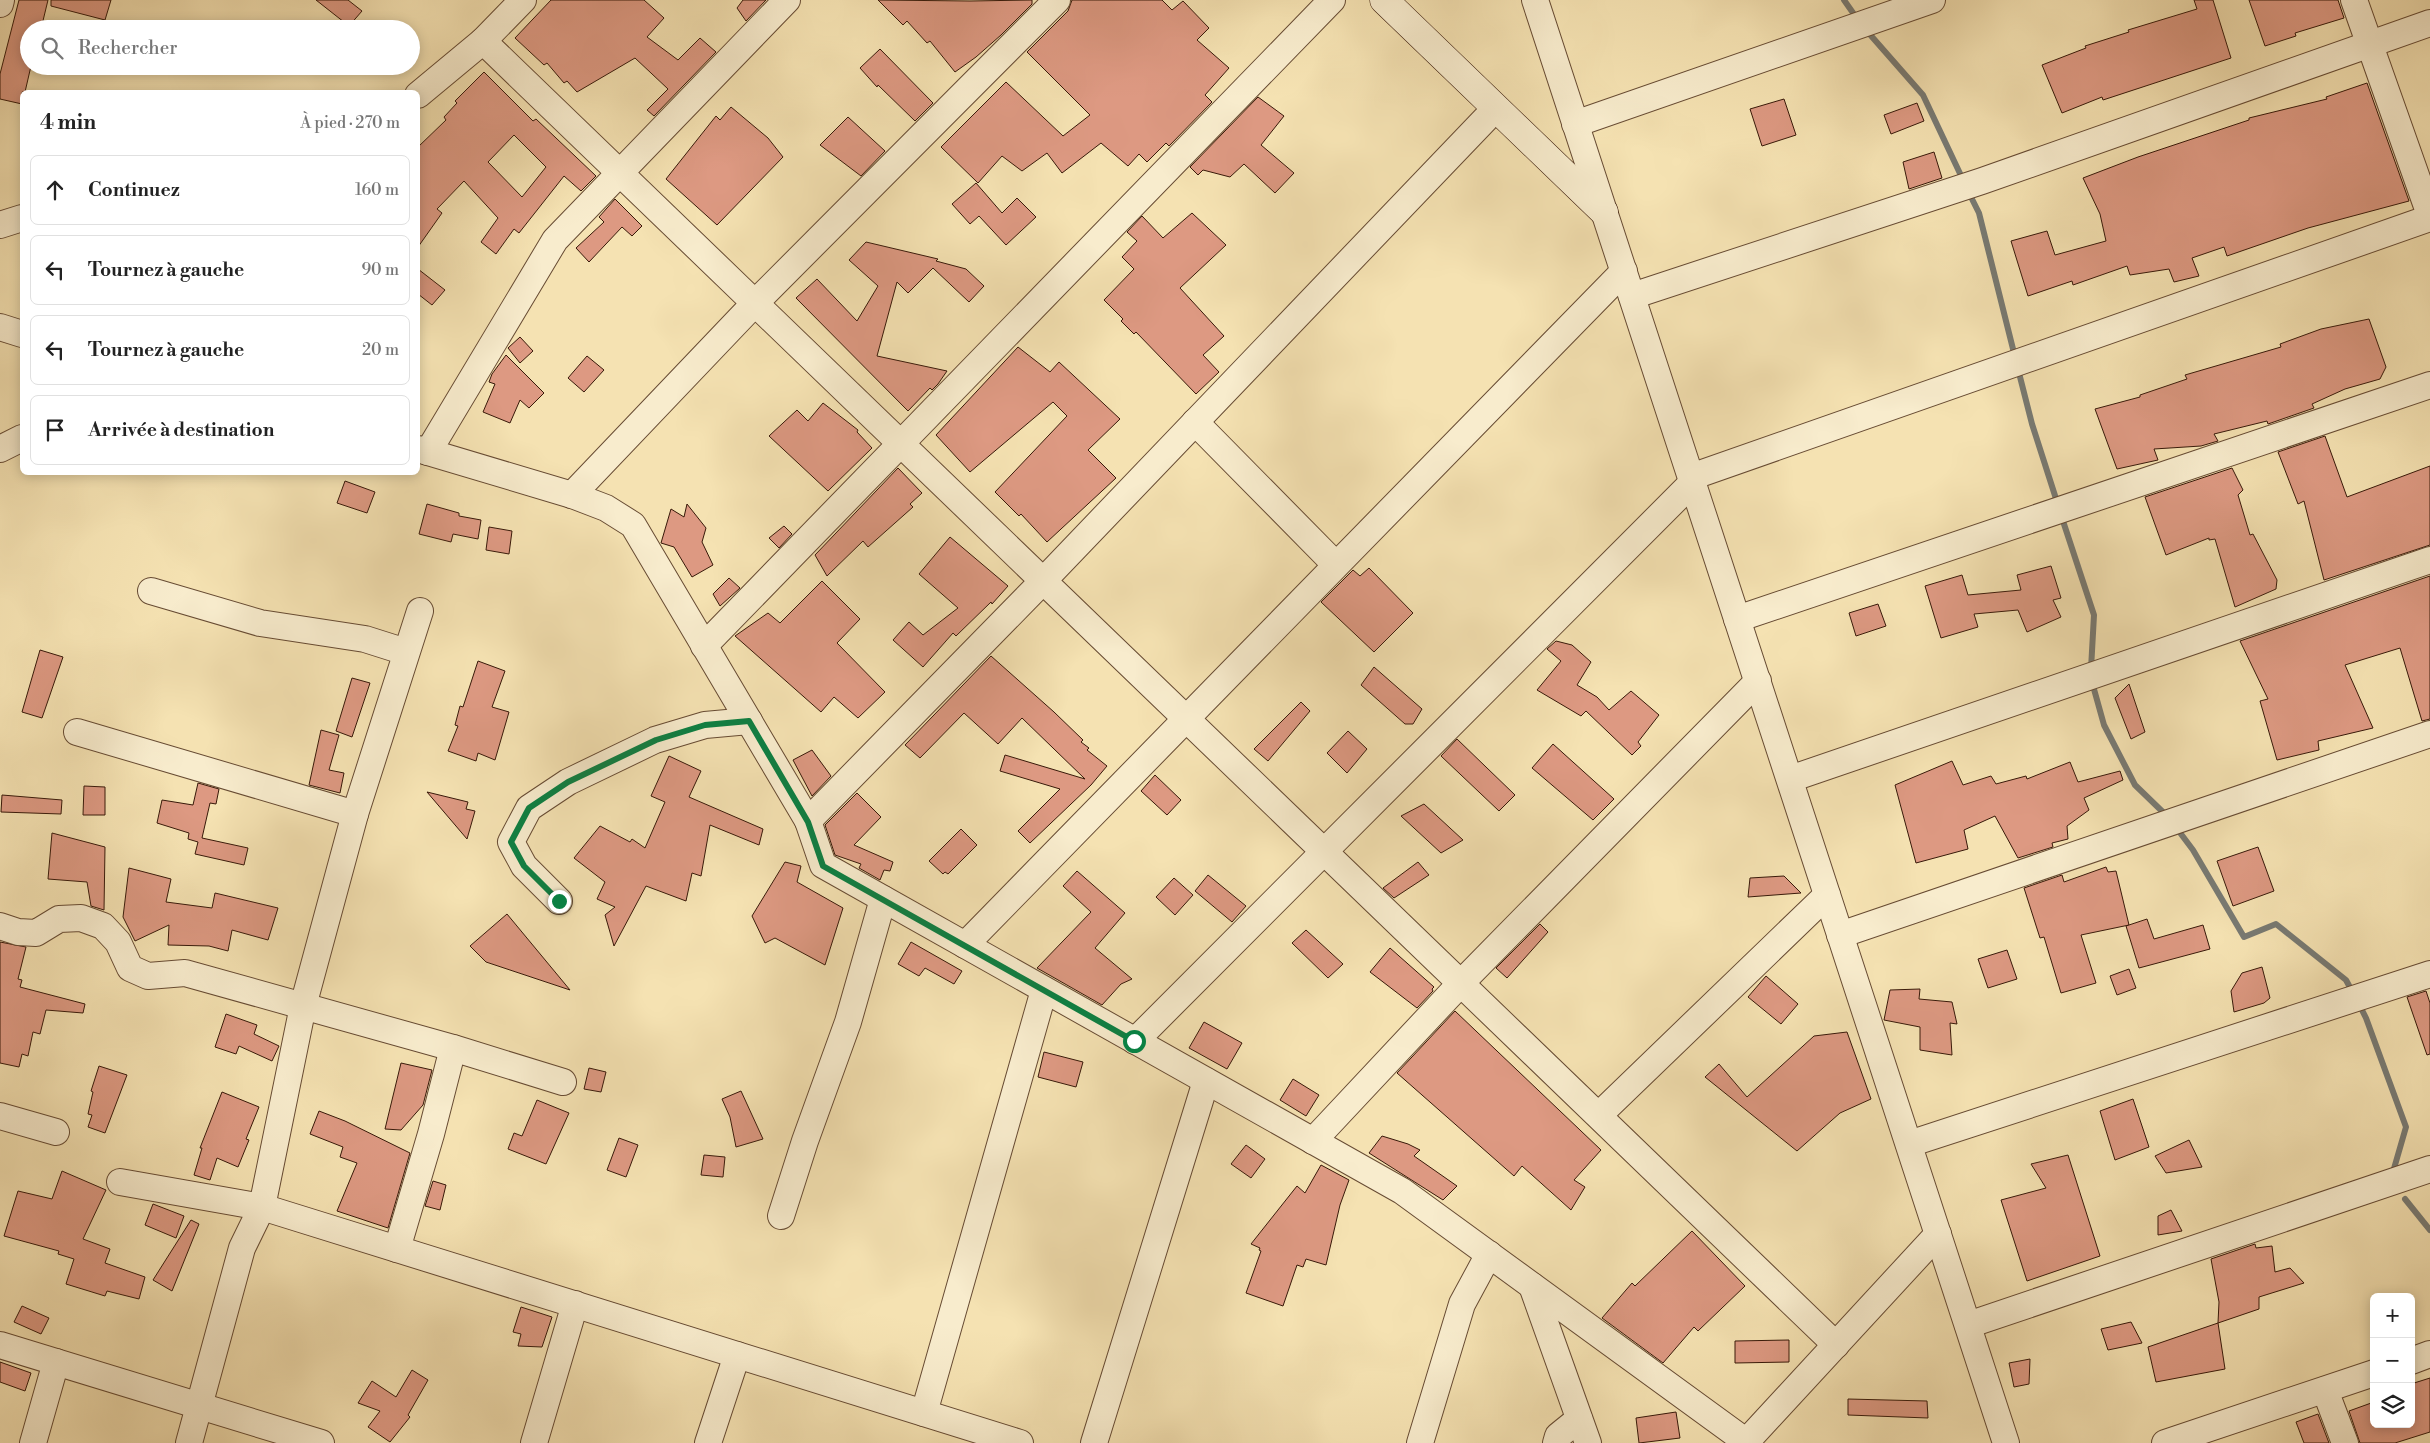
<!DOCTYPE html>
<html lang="fr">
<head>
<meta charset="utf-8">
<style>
  body { margin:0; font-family:"Libre Bodoni",serif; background:#f6f6f6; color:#222 }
  .controls { position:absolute; right:15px; bottom:15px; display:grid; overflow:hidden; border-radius:8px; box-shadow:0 2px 12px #0003 }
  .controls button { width:45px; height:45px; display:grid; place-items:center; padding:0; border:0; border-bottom:1px solid #e0e0e0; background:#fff; color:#222; font:25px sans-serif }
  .stop { position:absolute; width:15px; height:15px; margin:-11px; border:4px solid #0b8043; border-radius:50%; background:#fff }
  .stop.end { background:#0b8043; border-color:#fff; box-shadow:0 1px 5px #0008 }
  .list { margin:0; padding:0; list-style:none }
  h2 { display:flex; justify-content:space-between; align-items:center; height:65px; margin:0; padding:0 20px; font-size:21px }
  h2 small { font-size:16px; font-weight:400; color:#767676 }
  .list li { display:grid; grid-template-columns:32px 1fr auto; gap:15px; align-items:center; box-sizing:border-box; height:70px; margin:0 10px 10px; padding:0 10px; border:1px solid #e0e0e0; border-radius:8px }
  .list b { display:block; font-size:19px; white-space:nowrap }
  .list em { font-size:16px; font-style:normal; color:#767676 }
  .icon { flex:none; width:28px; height:28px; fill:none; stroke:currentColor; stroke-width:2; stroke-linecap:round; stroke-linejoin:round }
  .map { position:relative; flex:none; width:2430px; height:1443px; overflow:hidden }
  .search { position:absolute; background:#fff; box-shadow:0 2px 12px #0003; left:20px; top:20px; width:400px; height:55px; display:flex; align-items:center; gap:12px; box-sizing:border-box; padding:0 18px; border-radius:28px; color:#767676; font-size:19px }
  .panel { position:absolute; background:#fff; box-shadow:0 2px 12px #0003; left:20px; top:90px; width:400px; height:385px; border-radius:8px }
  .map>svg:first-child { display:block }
</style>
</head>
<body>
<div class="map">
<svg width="2430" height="1443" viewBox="0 0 2430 1443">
  <rect width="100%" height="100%" fill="#f5e2b2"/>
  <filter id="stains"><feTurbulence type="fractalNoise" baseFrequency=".004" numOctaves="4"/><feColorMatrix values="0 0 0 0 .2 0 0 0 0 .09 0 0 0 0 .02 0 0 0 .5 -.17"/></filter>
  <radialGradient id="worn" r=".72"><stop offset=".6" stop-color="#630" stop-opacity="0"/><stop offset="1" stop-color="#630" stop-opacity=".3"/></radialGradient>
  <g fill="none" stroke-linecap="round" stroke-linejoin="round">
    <!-- stream -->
    <g stroke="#787a73" stroke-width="6">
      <path d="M1844,0l14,20"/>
      <path d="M1866,30l57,65 41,87"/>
      <path d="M1968,191l11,22 36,144"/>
      <path d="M2018,369l14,55 26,81"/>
      <path d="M2061,515l33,100 -3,54"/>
      <path d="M2092,682l12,43 31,60 32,31"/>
      <path d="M2175,826l18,24 51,87 32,-13 70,56 7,13"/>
      <path d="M2359,1004l7,14 40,109 -13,45"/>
      <path d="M2405,1199l25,31"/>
    </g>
  </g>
  <!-- building -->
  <g fill="#dd9982" stroke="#381909" fill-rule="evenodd">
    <path d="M19,0h29l-7,29h-12v37h2l-6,26h-3v12l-22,-5v-25z"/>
    <path d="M51,0h60l-6,20 -54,-14z"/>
    <path d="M316,0h32l14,11 -13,15z"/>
    <path d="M551,0h93l20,18 -17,19 31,23 22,-22 16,14 -62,64 -7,-6 21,-21 -33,-31 -58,34 -10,-11 -3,2 -17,-20 -3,2 -29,-27z"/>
    <path d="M743,0h23l-20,21 -9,-13z"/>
    <path d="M878,0l92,1 62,-1v4l-31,31 -25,22 -21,15 -25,-31 -3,2 -20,-22 -4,4z"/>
    <path d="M1072,0h90l10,10 11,-9 26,27 -12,12 32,28 -24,27 7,7 -43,44 -3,-3 -19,19 -8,-8 -11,12 -27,-23 -39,30 -15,-20 -25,18 -20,-15 -24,27 -37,-36 65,-65 57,54 27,-21 -63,-63 41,-41z"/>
    <path d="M2194,0h19l18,58 -128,42 -1,-3 -40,16 -20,-48 44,-17 -1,-2 44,-14 -1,-2 69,-21z"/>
    <path d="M2249,0h89l6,18 -49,15 1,3 -31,10z"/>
    <path d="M880,49l53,54 -18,18 -37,-36 -1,2 -17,-19z"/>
    <path d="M484,72l49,49 3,-2 60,57 -15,15 -17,-15 -45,57 -5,-4 -18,25 -15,-12 17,-24 -34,-37 -27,28 5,4 -24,34v-100l28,-27 -2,-3 13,-14 -2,-2zM514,135l32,32 -24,30 -34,-35z"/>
    <path d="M2367,83l42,118 -101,27 -81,28 -3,-9 -32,11 7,18 -25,6 -5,-13 -39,6 -3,-9 -54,19 -1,-4 -44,15 -17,-55 36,-10 8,24 51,-14 -6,-27 -17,-36 55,-21 111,-37v-2l78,-19 -1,-2z"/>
    <path d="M1258,97l26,19 -23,29 33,28 -19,20 -31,-29 -14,13 -27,-7 -5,5 -8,-8z"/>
    <path d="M1784,99l12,36 -34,11 -12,-37z"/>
    <path d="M1917,103l7,18 -33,13 -7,-19z"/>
    <path d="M731,107l37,31 15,19 -66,68 -51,-46 50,-63 4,4z"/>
    <path d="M848,117l37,34 -24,25 -41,-31z"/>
    <path d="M1934,152l8,26 -33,11 -6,-27z"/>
    <path d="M976,183l26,30 15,-15 19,19 -30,28 -27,-29 -9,8 -18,-20z"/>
    <path d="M615,199l27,27 -10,10 -10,-9 -33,35 -13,-14 28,-26 -5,-5z"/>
    <path d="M1192,213l34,32 -46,43 44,48 -21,19 16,17 -23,22 -60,-62 -2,2 -13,-13 2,-2 -19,-19 30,-31 -12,-12 15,-16 -10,-9 15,-16 21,22z"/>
    <path d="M866,242l72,17 -2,2 30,8 18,17 -15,16 -36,-34 -25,25 -11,-11 -20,74 70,15 -9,13 -6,6 -2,-2 -22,23 -112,-113 21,-19 40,42 21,-35 -29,-26z"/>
    <path d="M418,269l27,21 -13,15 -14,-11z"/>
    <path d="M2369,319l17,48 -6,12 -35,10 -33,15 2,4 -46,16 -1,-3 -53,13 4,7 -17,5 -47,3 4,11 -41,9 -22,-60 45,-12v-2l47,-16 -2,-4 96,-28 -1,-3 41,-15z"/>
    <path d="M520,337l13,14 -13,12 -12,-15z"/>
    <path d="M1018,347l32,25 9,-10 61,57 -32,31 28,28 -69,64 -26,-28 -2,2 -24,-24 72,-76 -14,-14 -83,70 -34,-37z"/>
    <path d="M506,355l38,38 -15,15 -9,-8 -10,23 -27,-11 12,-28 -6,-2 3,-8z"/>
    <path d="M587,356l17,14 -20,22 -16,-14z"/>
    <path d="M823,403l35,27 -1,2 15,16 -44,43 -59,-55 28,-26 11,11z"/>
    <path d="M2325,436l22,61 83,-31v79l-106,35 -20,-79 -6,3 -20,-52z"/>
    <path d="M898,468l24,25 -12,11 3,3 -45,40 -5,-6 -36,35 -12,-21z"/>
    <path d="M2232,468l11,22 -5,5 12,40 3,-1 24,46 -1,9 -41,18 -20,-68 -6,1v-2l-43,17 -21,-58z"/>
    <path d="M345,481l30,11 -8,21 -30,-10z"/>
    <path d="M427,504l32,9v3l22,4 -3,19 -25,-5 -2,8 -32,-8z"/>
    <path d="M687,504l19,24 -4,14 11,23 -21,12 -18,-30 -13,-4 10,-34 13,8z"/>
    <path d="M784,526l8,8 -13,14 -10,-10z"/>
    <path d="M489,527l23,4 -3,23 -23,-4z"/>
    <path d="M950,537l58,49 -16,18 -1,-2 -35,34 -3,-3 -30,34 -30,-27 16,-18 14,13 35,-27 -39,-34z"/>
    <path d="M2051,566l10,32 -8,2 8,17 -34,15 -9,-22 -44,4 4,13 -37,11 -16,-52 37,-11 6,20 53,-5 -4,-15z"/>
    <path d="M1369,568l44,45 -39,39 -53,-50 32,-32 7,6z"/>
    <path d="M2430,576v143l-8,2 -22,-73 -55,17 28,63 -55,13 1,9 -42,10 -17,-59 8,-2 -28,-58z"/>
    <path d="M729,578l11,10 -20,18 -7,-12z"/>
    <path d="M822,581l38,38 -23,24 48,49 -27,26 -24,-21 -13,15 -86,-76 33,-23 12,10z"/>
    <path d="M1878,604l8,22 -30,10 -7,-23z"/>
    <path d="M1556,641l16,4 19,17 -14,23 20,12 12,13 22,-19 28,24 -21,27 3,4 -9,9 -46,-44 -5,5 -44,-26 24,-29 -14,-12z"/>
    <path d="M40,650l23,7 -21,61 -20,-6z"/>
    <path d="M991,656l63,56 29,28 -2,2 8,6 -2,2 20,16 -16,19 -61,58 -12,-12 42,-42 -60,-18 5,-16 80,24 -63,-61 -24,26 -34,-31 -44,45 -15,-13z"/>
    <path d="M478,661l27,10 -13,36 17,5 -14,48 -17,-7 -2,8 -28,-10 10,-25 -3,-1 5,-19 3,1z"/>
    <path d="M1374,667l48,42 -9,15h-8l-44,-39z"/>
    <path d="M352,678l18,5 -18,54 -16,-6z"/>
    <path d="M2129,684l16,48 -14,7 -16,-41z"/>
    <path d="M1301,702l9,9 -42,50 -14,-12z"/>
    <path d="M321,730l18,5 -10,35 15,3 -4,20 -31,-8z"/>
    <path d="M1348,731l19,18 -20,24 -20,-20z"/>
    <path d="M1457,739l58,56 -16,16 -58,-55z"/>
    <path d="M1553,744l61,55 -21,21 -61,-52z"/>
    <path d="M812,750l19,26 -19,20 -19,-36z"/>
    <path d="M669,756l32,15 -12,26 74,32 -4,16 -49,-20 -9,51 -9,-3 -6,28 -40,-15 -32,60 -9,-31 10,-8 -18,-8 8,-17 -31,-24 26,-32 30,16 2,-3 13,9 20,-46 -14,-6z"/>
    <path d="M1952,761l11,24 28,-9 5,8 30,-8 1,3 43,-17 8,20 42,-11 3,9 -39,18 5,12 -22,16 1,13 -16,4 1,4 -35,11 -23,-42 -31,14 4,19 -52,14 -21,-78z"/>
    <path d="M1155,775l26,25 -14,15 -26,-24z"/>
    <path d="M198,783l21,6 -3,15 -6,-1 -8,35 46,10 -4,17 -49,-11 3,-12 -10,-3 1,-6 -32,-10 5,-23 31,5z"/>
    <path d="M84,786l21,1v28h-22z"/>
    <path d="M427,792l41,10 -2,7 9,2 -8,28z"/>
    <path d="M857,793l24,24 -27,28 39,17 -3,9 -6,-1 -4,10 -21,-12 2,-4 -26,-9 -10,-30z"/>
    <path d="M2,795l60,5 -1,14 -60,-2z"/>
    <path d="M1424,804l39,36 -22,13 -40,-37z"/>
    <path d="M961,829l16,16 -29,29 -3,-2 -2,2 -14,-13z"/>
    <path d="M52,833l53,14 -1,63 -13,-4 -4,-24 -39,-3z"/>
    <path d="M2258,847l16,44 -41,15 -16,-45z"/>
    <path d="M785,862l16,4 -4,16 46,26 -18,57 -50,-27 -10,5 -13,-27z"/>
    <path d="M1418,862l11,13 -35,23 -11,-10z"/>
    <path d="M2106,867l2,5 8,-1 13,54 -48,10 15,48 -35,10 -17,-56 -4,1 -16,-50 38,-13 2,7z"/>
    <path d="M129,868l42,11 -5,23 46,6 3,-15 63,15 -10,32 -36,-10 -4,21 -19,-5 -41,-1 1,-20 -34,16 -12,-24z"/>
    <path d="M1077,871l48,42 -30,35 37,31 -11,5 -19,21 -65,-37 54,-56 -28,-26z"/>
    <path d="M1208,875l38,31 -14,16 -37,-31z"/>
    <path d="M1784,876l17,17 -53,4 2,-19z"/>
    <path d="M1174,878l19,17 -18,20 -19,-18z"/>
    <path d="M507,914l63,76 -84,-28 -16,-16z"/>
    <path d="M2147,919l7,20 49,-14 7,24 -71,19 -13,-42z"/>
    <path d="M1540,924l8,8 -41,46 -11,-10z"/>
    <path d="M1306,930l37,34 -15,14 -36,-35z"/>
    <path d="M0,942l26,5 -8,32 4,1 -2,7 65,17 -2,9 -37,-3 -6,24 -7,-2 -5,24 -6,-2 -3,13 -19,-4z"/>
    <path d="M911,942l51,29 -8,13 -29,-16 -6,8 -21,-12z"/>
    <path d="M1390,948l44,39 -2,2 1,2 -16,17 -47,-36z"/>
    <path d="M2007,950l10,29 -29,9 -10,-29z"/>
    <path d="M2262,967l8,31 -6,5 -30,9 -3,-21 11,-18z"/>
    <path d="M2129,969l7,19 -19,7 -7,-19z"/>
    <path d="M1766,976l32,28 -17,20 -33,-27z"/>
    <path d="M1920,989l-1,10 33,3 5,22 -7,-1 2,32 -32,-5v-23l-36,-7 6,-30z"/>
    <path d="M2426,991l4,12v51l-3,1 -20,-58z"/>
    <path d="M1455,1011l146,139 -27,30 11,7 -14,23 -49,-44 -8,10 -117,-103z"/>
    <path d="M226,1014l31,11 -3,9 25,12 -7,15 -33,-15 -3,8 -21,-7z"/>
    <path d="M1204,1022l38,21 -15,26 -38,-21z"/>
    <path d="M1847,1032l24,67 -31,14 -43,38 -92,-74 14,-13 28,33 67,-61z"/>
    <path d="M1044,1052l39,10 -7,25 -38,-10z"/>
    <path d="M401,1063l31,7 -9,35 -22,25 -16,-1z"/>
    <path d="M99,1066l28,9 -22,58 -17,-6 4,-12 -4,-1 5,-22 -2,-1z"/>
    <path d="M589,1068l17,4 -5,20 -17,-3z"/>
    <path d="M1293,1079l26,16 -13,21 -26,-16z"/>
    <path d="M741,1091l22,48 -27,8 -6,-30 -8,-18z"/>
    <path d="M222,1092l37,15 -13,32 3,1 -11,27 -21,-9 -7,22 -16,-5 8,-27h-2z"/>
    <path d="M2133,1099l16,48 -34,13 -15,-49z"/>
    <path d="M537,1100l32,13 -23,51 -38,-15 6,-16 8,3z"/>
    <path d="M319,1111l26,10 65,32 -22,75 -51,-17 20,-48 -17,-6 3,-10 -33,-13z"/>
    <path d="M1382,1136l26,8 12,6 -6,6 43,30 -14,14 -74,-47z"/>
    <path d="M619,1138l19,7 -12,32 -19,-7z"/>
    <path d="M2189,1140l13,27 -36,6 -11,-17z"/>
    <path d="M1246,1145l19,14 -14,19 -20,-14z"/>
    <path d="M704,1155l21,2 -2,20 -22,-2z"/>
    <path d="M2068,1155l32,101 -73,25 -26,-81 45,-12 -15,-24z"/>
    <path d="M1321,1165l28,15 -9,25 -14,60 -20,-6 -3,8 -6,-2 -14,41 -37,-13 15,-42 -2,-1 1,-2 -9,-4 46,-58 8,7z"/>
    <path d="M62,1171l44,19 -23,49 27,10 -5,14 40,14 -6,22 -32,-8 -2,5 -39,-12 8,-25 -16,-5 1,-3 -55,-15 14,-45 34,8z"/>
    <path d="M433,1181l13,4 -6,25 -15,-4z"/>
    <path d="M153,1204l31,12 -8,22 -31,-13z"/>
    <path d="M2171,1210l11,21 -24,4v-19z"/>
    <path d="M191,1220l8,4 -27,67 -19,-11z"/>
    <path d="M1692,1231l53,55 -47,45 -4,-4 -31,36 -61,-45 30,-35 3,3z"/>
    <path d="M2255,1244l1,4 16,-2 3,26 15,-4 14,15 -45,14v12l-41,14 1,-21 -8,-43z"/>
    <path d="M22,1306l27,12 -8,16 -27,-12z"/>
    <path d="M521,1307l31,10 -10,30 -24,-1 3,-12 -8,-2z"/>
    <path d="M2131,1322l11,21 -34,7 -7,-21z"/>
    <path d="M2218,1323l7,46 -69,13 -8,-35z"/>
    <path d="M1789,1340v22l-54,1v-22z"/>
    <path d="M2030,1359l-1,25 -15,3 -5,-24z"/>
    <path d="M0,1362l31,11 -6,18 -25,-9z"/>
    <path d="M412,1370l16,10 -20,35 2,2 -20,25 -22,-15 12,-16 -22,-8 14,-22 24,16z"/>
    <path d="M2430,1378v54l-35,11h-35l-11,-32 25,-9v22h37v-40z"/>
    <path d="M1848,1399l79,2 1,17 -80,-3z"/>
    <path d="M1676,1412l4,26 -41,5 -3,-25z"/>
    <path d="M2318,1414l11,29h-25l-8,-21z"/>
  </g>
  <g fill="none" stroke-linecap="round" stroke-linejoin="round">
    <!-- street casing -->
    <g stroke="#674b33" stroke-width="28">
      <g id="street">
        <path d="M1535,0l471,1443"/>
        <path d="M2354,0l76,215"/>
        <path d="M0,4l1,-4"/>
        <path d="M483,41l1353,1304"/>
        <path d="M418,95l65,-54 40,-41"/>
        <path d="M1575,124l357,-124"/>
        <path d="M0,225l22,-7"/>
        <path d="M1632,296l350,-115 448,-158"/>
        <path d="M0,327l22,7"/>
        <path d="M1195,422l141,143"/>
        <path d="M0,449l22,-11"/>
        <path d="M418,449l154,46 34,13 27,17 175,296 15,44 579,326 346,252"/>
        <path d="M428,452l127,-212 232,-240"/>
        <path d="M1691,477l739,-259"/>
        <path d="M572,495l183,-192 302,-303"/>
        <path d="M151,591l109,32 105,16 41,13"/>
        <path d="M1737,619l693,-234"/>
        <path d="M704,646l628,-646"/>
        <path d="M77,732l278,82"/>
        <path d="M1790,779l640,-219"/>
        <path d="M808,821l235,-240 453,-473"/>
        <path d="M559,901l-35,-35 -13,-24 18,-34 39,-26 87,-42 50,-15 44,-4"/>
        <path d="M0,926l18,6 18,1 23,-14 22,-1 22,8 15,16 12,26 18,8 37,-3 268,75 110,34"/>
        <path d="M1840,935l590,-201"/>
        <path d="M965,945l659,-674"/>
        <path d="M1135,1041l558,-559"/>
        <path d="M1599,1115l228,-220"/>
        <path d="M0,1116l56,16"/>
        <path d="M1313,1141l148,-158 297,-302"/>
        <path d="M1909,1144l521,-170"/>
        <path d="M120,1182l142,25 758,236"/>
        <path d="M781,1216l24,-75 43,-119 35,-123"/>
        <path d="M397,1249l34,-115 22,-86"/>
        <path d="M1532,1286l56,157"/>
        <path d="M1968,1325l462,-156"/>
        <path d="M0,1345l321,98"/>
        <path d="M2411,1361l19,-7"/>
        <path d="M2325,1390l20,53"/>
        <path d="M924,1413l120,-423"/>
        <path d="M1746,1442l192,-208"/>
        <path d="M33,1443l23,-81"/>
        <path d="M189,1443l53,-195 20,-41 41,-201 52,-192 65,-203"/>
        <path d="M534,1443l41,-139"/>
        <path d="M708,1443l29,-88"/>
        <path d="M1094,1443l112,-362"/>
        <path d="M1420,1443l42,-139 27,-50"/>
        <path d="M1556,1443l2,-7 21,-17"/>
        <path d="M2165,1443l209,-70"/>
      </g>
    </g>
    <!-- secondary casing -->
    <g stroke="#381909" stroke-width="29">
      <path id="secondary" d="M1384,0l220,212"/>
    </g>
    <!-- street -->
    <use href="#street" stroke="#f8eccd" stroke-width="26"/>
    <!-- secondary -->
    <use href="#secondary" stroke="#f8eccd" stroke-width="28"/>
  </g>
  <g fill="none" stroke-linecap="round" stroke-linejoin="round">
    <!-- route -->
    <path stroke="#0b8043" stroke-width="6" d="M559,901l-35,-35 -13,-24 18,-34 39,-26 88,-42 49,-15 44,-4 59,101 15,44 311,175"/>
  </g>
  <rect width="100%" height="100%" filter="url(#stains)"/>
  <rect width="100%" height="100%" fill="url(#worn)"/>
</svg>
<div class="controls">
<button>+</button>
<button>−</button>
<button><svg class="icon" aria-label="layers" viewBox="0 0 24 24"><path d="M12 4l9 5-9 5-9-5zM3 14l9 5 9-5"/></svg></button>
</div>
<div class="stop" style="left:1134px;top:1041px"></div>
<div class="stop end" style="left:559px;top:901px"></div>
<div class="search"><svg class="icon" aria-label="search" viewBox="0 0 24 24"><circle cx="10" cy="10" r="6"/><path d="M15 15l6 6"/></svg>Rechercher</div>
<section class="panel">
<h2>4 min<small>À pied · 270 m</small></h2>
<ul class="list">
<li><svg class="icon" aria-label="ahead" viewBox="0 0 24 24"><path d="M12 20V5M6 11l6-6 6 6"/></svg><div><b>Continuez</b></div><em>160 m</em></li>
<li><svg class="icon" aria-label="left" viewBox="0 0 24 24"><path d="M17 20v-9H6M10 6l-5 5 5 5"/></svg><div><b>Tournez à gauche</b></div><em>90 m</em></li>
<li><svg class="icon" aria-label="left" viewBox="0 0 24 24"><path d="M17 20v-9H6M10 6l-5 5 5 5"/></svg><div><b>Tournez à gauche</b></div><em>20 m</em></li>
<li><svg class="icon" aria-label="arrive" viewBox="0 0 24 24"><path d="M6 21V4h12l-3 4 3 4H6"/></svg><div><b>Arrivée à destination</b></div></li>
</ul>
</section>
</div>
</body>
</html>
